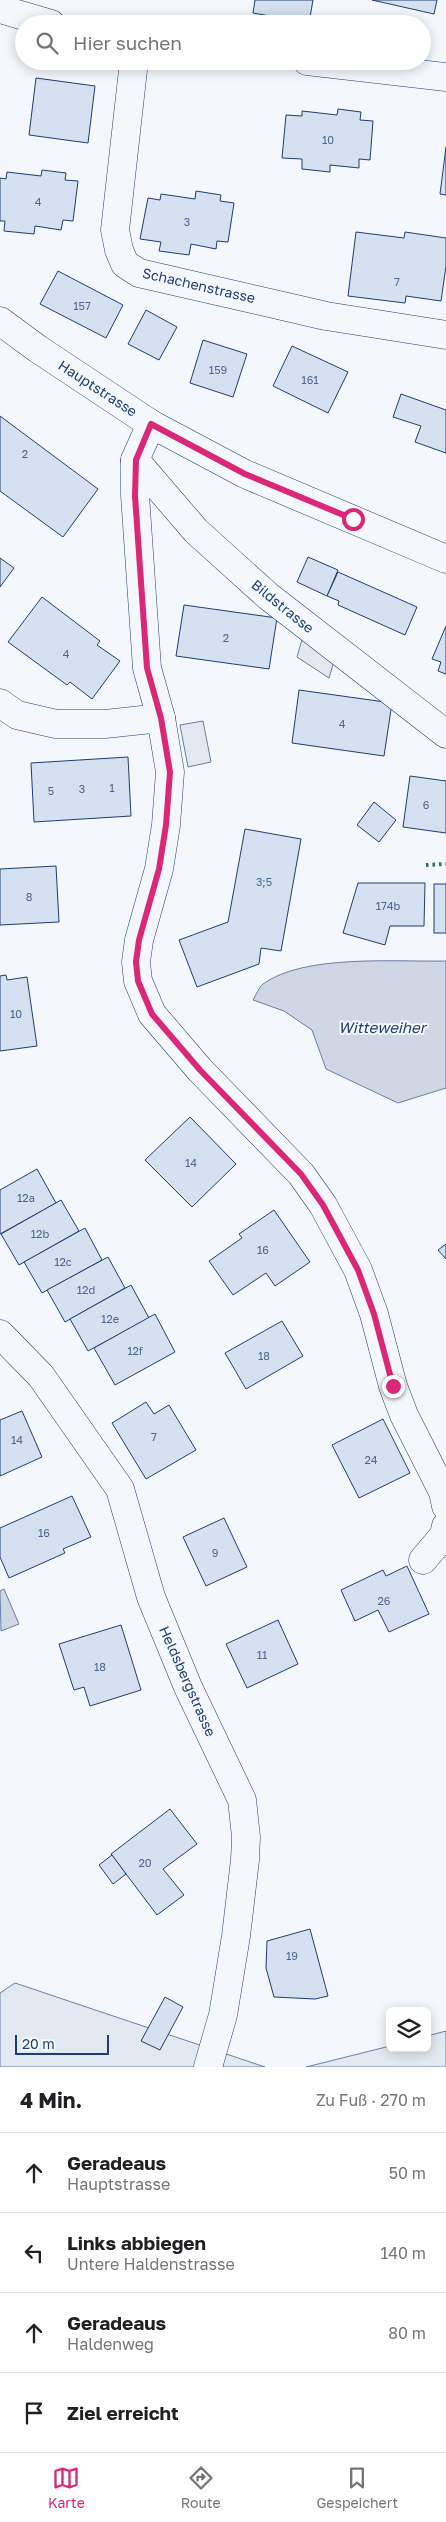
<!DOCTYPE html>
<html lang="de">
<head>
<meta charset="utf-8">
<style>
  body { margin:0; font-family:"Golos Text",sans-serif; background:#f2f2f2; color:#202124 }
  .controls { position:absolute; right:15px; bottom:15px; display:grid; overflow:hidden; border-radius:8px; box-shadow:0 2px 12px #0003 }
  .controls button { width:45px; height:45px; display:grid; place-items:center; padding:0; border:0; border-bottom:1px solid #e0e0e0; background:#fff; color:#202124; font:25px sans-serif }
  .scale { position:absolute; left:15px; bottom:12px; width:94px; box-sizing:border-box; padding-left:5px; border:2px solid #1d3f73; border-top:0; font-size:14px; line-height:18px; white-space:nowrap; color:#1d3f73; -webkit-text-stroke:4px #f4f7fb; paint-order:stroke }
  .stop { position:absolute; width:15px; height:15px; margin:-11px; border:4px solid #db2777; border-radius:50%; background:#fff }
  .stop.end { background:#db2777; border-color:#fff; box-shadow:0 1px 5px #0008 }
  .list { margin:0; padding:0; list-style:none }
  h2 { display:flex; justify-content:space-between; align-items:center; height:65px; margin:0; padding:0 20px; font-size:21px }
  h2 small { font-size:16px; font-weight:400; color:#757577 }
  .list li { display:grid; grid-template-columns:32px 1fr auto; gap:15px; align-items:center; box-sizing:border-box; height:80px; padding:0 20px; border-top:1px solid #e0e0e0 }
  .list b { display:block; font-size:19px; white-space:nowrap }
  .list p { margin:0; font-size:16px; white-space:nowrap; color:#757577 }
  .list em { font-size:16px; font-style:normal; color:#757577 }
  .icon { flex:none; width:28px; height:28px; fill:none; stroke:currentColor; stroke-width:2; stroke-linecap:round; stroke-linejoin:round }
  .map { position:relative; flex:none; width:446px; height:2067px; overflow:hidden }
  .search { position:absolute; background:#fff; box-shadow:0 2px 12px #0003; left:15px; right:15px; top:15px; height:55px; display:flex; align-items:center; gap:12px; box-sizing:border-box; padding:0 18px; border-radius:28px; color:#757577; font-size:19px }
  .sheet { height:385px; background:#fff }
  nav { display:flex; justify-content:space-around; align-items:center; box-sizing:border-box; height:70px; border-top:1px solid #e0e0e0; background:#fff; font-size:14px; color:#757577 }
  nav a { display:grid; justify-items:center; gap:2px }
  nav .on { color:#db2777 }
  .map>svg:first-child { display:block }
</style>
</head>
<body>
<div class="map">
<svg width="446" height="2067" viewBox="0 0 446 2067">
  <rect width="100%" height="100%" fill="#f4f7fb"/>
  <!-- green -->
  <g fill="#e3e9f0" stroke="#687fa3">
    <path d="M15,1983l250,84h-265v-74z"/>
    <path d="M446,2031v36h-140l84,-21v2h37v-12z"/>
  </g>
  <!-- parking -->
  <g fill="#e3e8f0" stroke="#687fa3">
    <path d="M303,636l32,22 -6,20 -32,-21z"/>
    <path d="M203,721l8,41 -23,5 -8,-42z"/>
  </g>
  <!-- water -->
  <g fill="#cfd7e4" stroke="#687fa3">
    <path d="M446,961v127l-48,15 -72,-34 -14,-39 -28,-19 -31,-11c3,-5 6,-13 10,-16 41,-30 133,-22 183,-23z"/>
    <path d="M4,1589l15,35 -18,7 -1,-40z"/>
  </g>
  <!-- building -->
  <g fill="#d5e0f0" stroke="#1d3f73">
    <path d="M255,0h58l-4,23 -56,-10z"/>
    <path d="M372,0h65l-3,14z"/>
    <path d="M36,78l59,8 -7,57 -59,-8z"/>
    <path d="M338,109l23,3 -1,8 13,1 -3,39 -11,-1v9l-29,-3v7l-28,-3v-10l-20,-1 4,-43 16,1v-5l35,4z"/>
    <path d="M446,147v48l-6,-1z"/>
    <path d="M42,170l24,3 -1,7 13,1 -5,40 -10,-1 -2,10 -26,-4 -1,8 -30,-3 1,-10h-5v-43l6,1 1,-7 34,4z"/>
    <path d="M196,191l25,4 -1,6 14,2 -6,39 -11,-1 -1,8 -25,-5 -2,11 -30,-4 2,-9 -21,-3 8,-41 12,2 1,-6 34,5z"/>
    <path d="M356,232l48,6 1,-6 41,6v28l-5,35 -35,-5 -1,7 -57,-7z"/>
    <path d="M58,271l65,34 -17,33 -66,-34z"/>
    <path d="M146,310l31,17 -18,33 -31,-16z"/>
    <path d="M203,340l44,14 -14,43 -43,-14z"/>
    <path d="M292,346l56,26 -20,41 -55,-27z"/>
    <path d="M401,394l45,16v43l-31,-11 6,-16 -28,-9z"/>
    <path d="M0,416l98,73 -35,48 -63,-46z"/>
    <path d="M308,557l30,13 -11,26 -30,-14z"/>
    <path d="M0,558l14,10 -14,19z"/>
    <path d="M338,572l79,35 -12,28 -67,-30 1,-4 -12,-5z"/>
    <path d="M42,597l58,44 -3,4 23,16 -28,38 -22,-17 -3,3 -59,-43z"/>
    <path d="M184,605l93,13 -8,51 -93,-13z"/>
    <path d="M446,626v48l-8,-3 3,-9 -9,-3z"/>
    <path d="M299,690l93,13 -8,53 -92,-13z"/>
    <path d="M128,757l3,59 -97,6 -3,-59z"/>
    <path d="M410,776l36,5v52l-43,-6z"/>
    <path d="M374,802l22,18 -17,22 -22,-17z"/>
    <path d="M245,829l56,10 -20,112 -20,-3 -2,16 -62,23 -18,-47 49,-18z"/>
    <path d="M56,866l3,56 -59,3v-56z"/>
    <path d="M358,883h67l-1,43h-34l-5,19 -42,-12z"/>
    <rect x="434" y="884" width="12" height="49"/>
    <path d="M6,975l1,5 20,-3 10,69 -37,5v-75z"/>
    <path d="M190,1117l46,47 -44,43 -47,-47z"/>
    <path d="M37,1169l19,34 -56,31v-44z"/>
    <path d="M61,1200l18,31 -60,34 -18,-31z"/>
    <path d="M274,1210l36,52 -35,24 -9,-13 -33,22 -24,-34 33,-23 -3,-4z"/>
    <path d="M85,1228l17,32 -60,33 -18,-31z"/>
    <path d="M446,1244v15l-8,-9z"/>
    <path d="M108,1257l17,31 -60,34 -18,-32z"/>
    <path d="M131,1285l18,33 -61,33 -18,-32z"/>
    <path d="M155,1314l20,38 -60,33 -21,-37z"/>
    <path d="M282,1321l21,35 -57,33 -21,-36z"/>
    <path d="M146,1402l8,12 15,-9 27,45 -50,29 -34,-56z"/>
    <path d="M22,1411l20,46 -42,19v-56z"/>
    <path d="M383,1419l27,54 -51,25 -27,-53z"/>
    <path d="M72,1496l19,41 -28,12 2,4 -56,25 -9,-21v-29z"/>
    <path d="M224,1518l23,49 -41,19 -23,-49z"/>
    <path d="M407,1566l22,48 -40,18 -11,-22 -23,11 -14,-31 42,-20 3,6z"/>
    <path d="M278,1620l20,44 -51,24 -21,-44z"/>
    <path d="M121,1625l20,65 -51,16 -6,-19 -10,3 -15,-46z"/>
    <path d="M170,1809l27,35 -34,25 21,26 -27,20 -46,-61z"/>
    <path d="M112,1855l14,19 -13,10 -14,-19z"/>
    <path d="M310,1929l18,67 -13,3 -41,-2 -8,-29 1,-27z"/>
    <path d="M165,1997l18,10 -23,43 -19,-9z"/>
  </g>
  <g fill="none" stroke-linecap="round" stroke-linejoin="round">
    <!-- street casing -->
    <g stroke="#1d3f73" stroke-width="29">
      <g id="street">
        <path d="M0,9l51,15"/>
        <path d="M134,61l-19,169 4,20 6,14 14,9 187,43 120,19"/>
        <path d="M307,61l139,16"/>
        <path d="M151,424l-16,36v35l12,173 14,50 9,54 -4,53 -7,44 -20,71 -3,22 2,19 14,33 48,56 101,104 22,31 35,65 16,44 19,72 11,29 39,77 3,14"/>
        <path d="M135,460l61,71 72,65 178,138"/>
        <path d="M0,703l17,12 39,9h49l56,-6"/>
        <path d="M0,1334l41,42 79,113 31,108 37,90 54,113 4,37 -1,23 -9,76 -13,79 -15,52"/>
        <path d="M423,1560l21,-25 2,-9"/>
      </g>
    </g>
    <!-- primary casing -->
    <g stroke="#1d3f73" stroke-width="29">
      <path id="primary" d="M0,321l38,28 113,75 94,50 201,85"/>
    </g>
    <!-- street -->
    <use href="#street" stroke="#f4f7fb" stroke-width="28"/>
    <!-- primary -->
    <use href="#primary" stroke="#f4f7fb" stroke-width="28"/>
    <!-- hedge -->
    <path stroke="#2c6c60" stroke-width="4" stroke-dasharray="2.5 4" stroke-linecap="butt" d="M426,865l20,-1"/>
  </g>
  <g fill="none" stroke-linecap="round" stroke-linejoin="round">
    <!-- route -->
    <path stroke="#db2777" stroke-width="6" d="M353,519l-108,-45 -94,-50 -15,36 -1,36 12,172 14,50 9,54 -4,53 -7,44 -20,71 -3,22 2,19 14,33 48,56 101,104 22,31 35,65 16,44 19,72"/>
  </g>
  <g text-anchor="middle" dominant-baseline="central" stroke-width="4" stroke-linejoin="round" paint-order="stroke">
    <!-- number labels -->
    <g font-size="11" fill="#4b6792">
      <text x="328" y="139">10</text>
      <text x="38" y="201">4</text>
      <text x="187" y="221">3</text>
      <text x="397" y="281">7</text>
      <text x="82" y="305">157</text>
      <text x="218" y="369">159</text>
      <text x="310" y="379">161</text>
      <text x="25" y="453">2</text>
      <text x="226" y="637">2</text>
      <text x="66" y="653">4</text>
      <text x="342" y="723">4</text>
      <text x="112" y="787">1</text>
      <text x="82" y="788">3</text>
      <text x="51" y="790">5</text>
      <text x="426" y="804">6</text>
      <text x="264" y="881">3;5</text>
      <text x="29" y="896">8</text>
      <text x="388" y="905">174b</text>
      <text x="16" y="1013">10</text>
      <text x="191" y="1162">14</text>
      <text x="26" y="1197">12a</text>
      <text x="40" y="1233">12b</text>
      <text x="263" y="1249">16</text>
      <text x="63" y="1261">12c</text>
      <text x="86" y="1289">12d</text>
      <text x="110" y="1318">12e</text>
      <text x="135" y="1350">12f</text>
      <text x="264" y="1355">18</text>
      <text x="154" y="1436">7</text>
      <text x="17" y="1439">14</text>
      <text x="371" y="1459">24</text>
      <text x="44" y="1532">16</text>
      <text x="215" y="1552">9</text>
      <text x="384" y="1600">26</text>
      <text x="262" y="1654">11</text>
      <text x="100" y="1666">18</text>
      <text x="145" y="1862">20</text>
      <text x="292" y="1955">19</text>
    </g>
    <!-- street labels -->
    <g font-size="14" fill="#1d3f73" stroke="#f4f7fb">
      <text transform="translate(199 285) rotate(13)">Schachenstrasse</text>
      <text transform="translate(98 388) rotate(33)">Hauptstrasse</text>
      <text transform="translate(283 606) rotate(39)">Bildstrasse</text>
      <text transform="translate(188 1681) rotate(66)">Heldsbergstrasse</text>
    </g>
    <!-- water labels -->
    <g font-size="15" font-style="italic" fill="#1d3f73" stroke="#f4f7fb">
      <text x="382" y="1027">Witteweiher</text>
    </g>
  </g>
</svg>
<div class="controls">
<button><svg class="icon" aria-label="layers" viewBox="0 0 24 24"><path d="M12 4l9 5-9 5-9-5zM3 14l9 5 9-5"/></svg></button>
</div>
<div class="scale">20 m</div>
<div class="stop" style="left:353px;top:519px"></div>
<div class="stop end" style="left:393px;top:1386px"></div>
<div class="search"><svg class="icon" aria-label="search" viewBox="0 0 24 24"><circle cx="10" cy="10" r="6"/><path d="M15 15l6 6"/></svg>Hier suchen</div>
</div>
<section class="sheet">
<h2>4 Min.<small>Zu Fuß · 270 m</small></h2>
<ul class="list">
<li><svg class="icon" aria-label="ahead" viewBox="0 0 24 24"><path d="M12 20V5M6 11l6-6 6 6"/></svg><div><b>Geradeaus</b><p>Hauptstrasse</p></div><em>50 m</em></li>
<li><svg class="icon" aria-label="left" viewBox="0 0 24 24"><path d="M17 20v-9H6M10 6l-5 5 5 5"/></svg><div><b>Links abbiegen</b><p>Untere Haldenstrasse</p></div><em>140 m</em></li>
<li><svg class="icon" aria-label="ahead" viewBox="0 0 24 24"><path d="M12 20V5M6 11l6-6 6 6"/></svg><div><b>Geradeaus</b><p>Haldenweg</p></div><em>80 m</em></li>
<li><svg class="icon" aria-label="arrive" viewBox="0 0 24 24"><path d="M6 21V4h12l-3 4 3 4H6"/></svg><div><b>Ziel erreicht</b></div></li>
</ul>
</section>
<nav>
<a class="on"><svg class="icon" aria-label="map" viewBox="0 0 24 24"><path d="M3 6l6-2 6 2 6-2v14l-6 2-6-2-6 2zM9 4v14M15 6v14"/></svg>Karte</a>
<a><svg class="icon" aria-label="directions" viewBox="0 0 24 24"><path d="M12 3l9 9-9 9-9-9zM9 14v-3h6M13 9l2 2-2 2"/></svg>Route</a>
<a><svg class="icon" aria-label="saved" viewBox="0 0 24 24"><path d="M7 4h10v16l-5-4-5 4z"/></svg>Gespeichert</a>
</nav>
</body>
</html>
